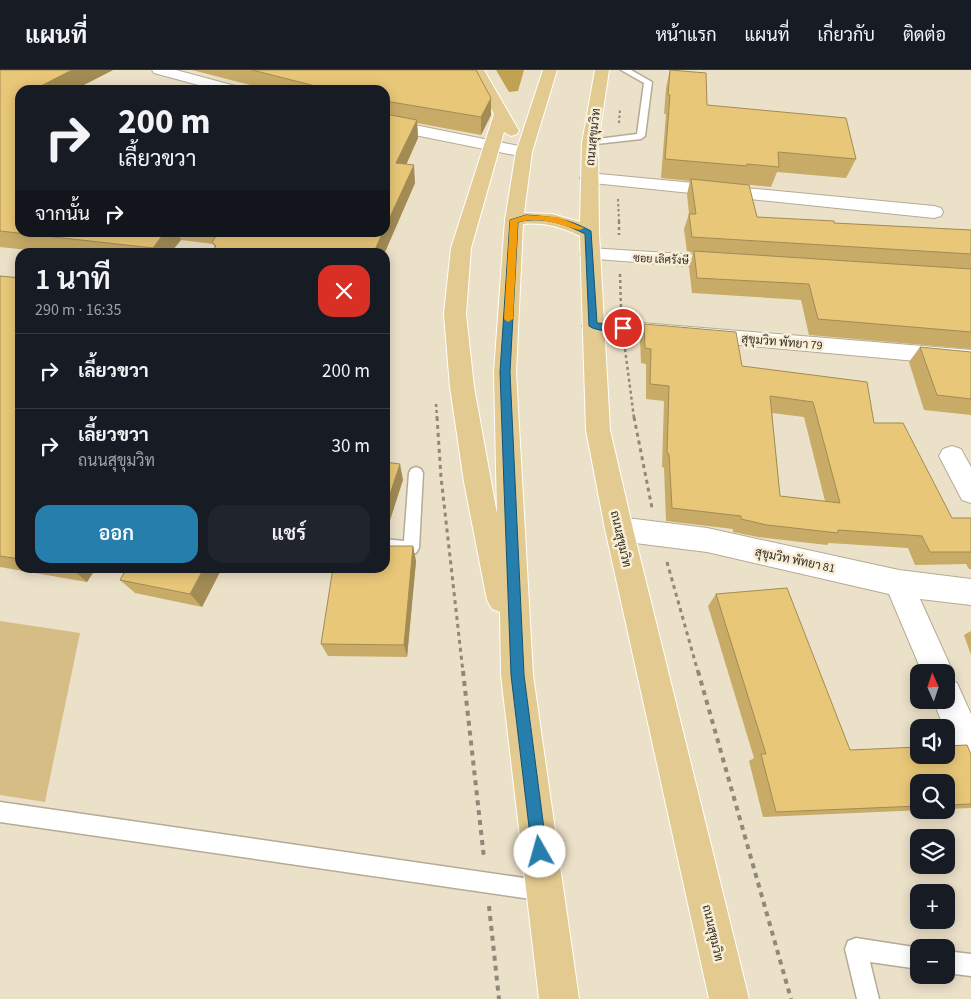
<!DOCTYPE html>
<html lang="th">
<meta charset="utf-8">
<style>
body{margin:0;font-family:"Source Sans 3",Sarabun,sans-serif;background:#20242c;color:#f1f3f6;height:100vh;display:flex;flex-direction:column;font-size:19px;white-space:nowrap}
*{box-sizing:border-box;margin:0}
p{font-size:16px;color:#9ea1a6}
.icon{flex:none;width:28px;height:28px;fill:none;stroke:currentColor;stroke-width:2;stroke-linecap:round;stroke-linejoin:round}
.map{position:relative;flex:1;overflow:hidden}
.details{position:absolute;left:15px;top:178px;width:375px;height:325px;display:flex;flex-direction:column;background:#171b24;border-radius:15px;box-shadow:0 2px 12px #0003}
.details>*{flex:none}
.guide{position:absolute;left:15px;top:15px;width:375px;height:152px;border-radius:15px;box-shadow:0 2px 12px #0003;background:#171b24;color:#f1f3f6;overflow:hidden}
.needle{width:32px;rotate:357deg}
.controls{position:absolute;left:910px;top:594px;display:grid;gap:10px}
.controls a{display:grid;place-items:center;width:45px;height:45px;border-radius:10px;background:#171b24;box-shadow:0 2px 12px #0003;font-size:25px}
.pin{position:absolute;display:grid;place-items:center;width:42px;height:42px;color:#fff;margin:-21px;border:2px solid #fff;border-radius:50%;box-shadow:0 1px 5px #0007}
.me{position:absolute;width:55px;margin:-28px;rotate:353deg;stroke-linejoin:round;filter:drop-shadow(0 0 4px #0008)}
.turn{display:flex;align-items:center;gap:18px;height:105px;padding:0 20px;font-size:22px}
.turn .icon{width:65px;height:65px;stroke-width:2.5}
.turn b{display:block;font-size:35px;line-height:42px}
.then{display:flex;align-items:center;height:48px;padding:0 20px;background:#0003;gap:10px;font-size:19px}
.round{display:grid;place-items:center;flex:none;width:52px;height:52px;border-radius:15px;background:#20242c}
.head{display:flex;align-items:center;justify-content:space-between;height:85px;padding:0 20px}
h1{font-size:30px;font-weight:600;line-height:38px}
.action{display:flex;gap:10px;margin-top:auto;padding:10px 20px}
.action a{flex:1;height:58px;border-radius:15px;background:#267ead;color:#fff;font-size:20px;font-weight:600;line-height:58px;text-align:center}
.action a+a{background:#20242c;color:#f1f3f6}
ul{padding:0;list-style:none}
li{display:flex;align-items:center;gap:15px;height:75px;padding:0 20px;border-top:1px solid #363941}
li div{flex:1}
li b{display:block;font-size:19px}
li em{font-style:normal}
header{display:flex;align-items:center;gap:30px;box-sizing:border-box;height:70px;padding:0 25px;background:#171b24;border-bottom:1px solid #363941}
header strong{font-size:24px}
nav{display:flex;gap:28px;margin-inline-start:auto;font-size:18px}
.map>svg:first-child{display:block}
.green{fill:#d5bd85}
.forest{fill:#c1a152}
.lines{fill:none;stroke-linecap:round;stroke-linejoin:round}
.service-casing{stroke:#b5ab94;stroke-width:3}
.minor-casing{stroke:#b5ab94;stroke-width:2}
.trunk-casing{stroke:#fff;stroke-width:2}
.path-far3{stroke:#908878;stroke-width:2;stroke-dasharray:2.5 2.5;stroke-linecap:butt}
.path-far2{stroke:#908878;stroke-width:2.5;stroke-dasharray:3 3;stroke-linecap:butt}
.path-far1{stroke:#908878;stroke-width:3;stroke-dasharray:4 4;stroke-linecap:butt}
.path{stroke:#908878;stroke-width:4;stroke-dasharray:5 5;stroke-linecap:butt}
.service{fill:#fff;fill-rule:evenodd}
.minor{fill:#fff;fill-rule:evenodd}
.trunk{fill:#e2ca90;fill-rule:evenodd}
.wall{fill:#c8ab67;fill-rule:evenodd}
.shaded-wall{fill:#a28b54}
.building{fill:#e8c778;stroke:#a28b54;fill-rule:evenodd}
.route{fill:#267ead;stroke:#195270}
.slow{fill:#f59e0b}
.labels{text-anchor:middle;stroke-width:5;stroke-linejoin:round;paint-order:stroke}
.far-street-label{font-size:11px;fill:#332e25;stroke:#f8edd5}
.street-label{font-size:12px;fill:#332e25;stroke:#f8edd5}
</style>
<header>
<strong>แผนที่</strong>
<nav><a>หน้าแรก</a><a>แผนที่</a><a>เกี่ยวกับ</a><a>ติดต่อ</a></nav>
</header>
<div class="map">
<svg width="971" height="929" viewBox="0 0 971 929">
<rect width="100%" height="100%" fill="#ebe0c8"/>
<polygon class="green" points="0,551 80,563 45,732 0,725"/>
<polygon class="forest" points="496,0 524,0 518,21 509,22"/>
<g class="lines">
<g class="service-casing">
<g id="service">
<polygon points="621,0 631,0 652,12 645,66 641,69 587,75 585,73 590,70 637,64 644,13"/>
<polygon points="416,397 421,399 423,403 419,478 416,483 411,485 385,481 385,469 404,471 409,403 411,399"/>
<polygon points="0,732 545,811 552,814 555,821 552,828 545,831 0,752"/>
<polygon points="856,868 920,878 919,899 870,892 879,929 857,929 845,879 848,871"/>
<polygon points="946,881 971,884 971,906 946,903"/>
</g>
</g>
<g class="minor-casing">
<g id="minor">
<polygon points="152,0 176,0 239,17 242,20 217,20 154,3"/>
<polygon points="385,49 524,77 530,78 532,82 530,86 524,87 385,59"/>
<polygon points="589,103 934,136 941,138 943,142 941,146 934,148 583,112 580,108 583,104"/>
<polygon points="590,178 728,187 735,189 738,193 735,197 728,199 583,188 580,184 583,180"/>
<polygon points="593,249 971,280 971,296 585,261 582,256 585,251"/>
<polygon points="952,376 961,379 971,397 971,433 962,430 939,386 943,379"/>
<polygon points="619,447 707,458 899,500 971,509 971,535 920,529 953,602 949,610 957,613 971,644 971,699 959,694 946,663 946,658 944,658 933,630 946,630 946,602 922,602 889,524 707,482 619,471 609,467 605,459 609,451"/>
</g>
</g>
<g class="trunk-casing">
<path id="trunk" d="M470 0H484L519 61 517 64 511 66 504 62 471 178 466 244 474 317 497 444 494 302 505 150 516 82 543 0H557L532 82 524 143 552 144 580 152 582 73 595 0H609L598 73 599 163 610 360 633 459 749 929H709L605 459 586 360 580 166C561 157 544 152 523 154L516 302 533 605 579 929H539L501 605 500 542 492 539 487 530 464 412 450 317 444 244 451 178 494 44Z"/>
</g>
<g class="path-far3">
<polyline points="619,53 620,39"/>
<polyline points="618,129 619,152"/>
</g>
<g class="path-far2">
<polyline points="619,151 619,165"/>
<polyline points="620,204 621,238"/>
<polyline points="625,279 634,348"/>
<polyline points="436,334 437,348"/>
</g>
<g class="path-far1">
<polyline points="437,347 441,407 463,602"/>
<polyline points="634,347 652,438"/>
<polyline points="667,492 698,602"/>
</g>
<g class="path">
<polyline points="463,601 484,788"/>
<polyline points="698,601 791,929"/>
<polyline points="489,836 499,929"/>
</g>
<use href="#service" class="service"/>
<use href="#minor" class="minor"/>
<use href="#trunk" class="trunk"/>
</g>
<g class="wall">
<polygon points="0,0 113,0 74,20 20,20 20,162 385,162 385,20 269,20 192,0 476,0 491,45 481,65 417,53 418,68 406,94 415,113 385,182 212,182 215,178 213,174 181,170 171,182 46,182 0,177"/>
<polygon points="670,0 707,35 856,89 846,108 777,102 771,117 741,114 757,147 834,153 971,160 971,279 809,265 801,230 692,223 689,197 693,183 687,182 684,159 689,144 687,124 690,111 661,108 666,44 664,44 666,18"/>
<polygon points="0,206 20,208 20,498 96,498 87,512 0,497"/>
<path d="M644 254 874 353 952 448H971V499H969L966 494 915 495 908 478 829 473 827 475 758 467 733 462V459L666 451 664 398 662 397 664 331 646 329V294L641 293 640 269ZM772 343 804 347 825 431 780 426Z"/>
<polygon points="920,277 971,282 971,345 924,340 909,292"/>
<polygon points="413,476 416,491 407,587 328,586 321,574"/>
<polygon points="127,498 222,498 202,537 135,523 120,510"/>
<polygon points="716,524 850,680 971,684 971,738 946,739 946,712 919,712 919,740 924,740 763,747 749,691 754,688 708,536"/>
<polygon points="971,561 971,585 964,565"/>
</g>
<g class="shaded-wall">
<polygon points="72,0 113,0 74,20 36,20 35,19"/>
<polygon points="491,28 491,45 481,65 481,47"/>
<polygon points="417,50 418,68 399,111 396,93"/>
<polygon points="414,95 415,113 385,182 374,182 383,162 385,162 385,158"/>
<polygon points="165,162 177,162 181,170 171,182 155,182 153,178"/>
<polygon points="400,394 403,410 385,466 385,439"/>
<polygon points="413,476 416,491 407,587 404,575"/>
<polygon points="71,498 96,498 87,512"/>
<polygon points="204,498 222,498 202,537 190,524"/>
</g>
<g class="building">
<polygon points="0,0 72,0 35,19 49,20 20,20 20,162 165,162 153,178 0,161"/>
<polygon points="252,0 476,0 491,28 481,47 385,31 385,20 331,20"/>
<polygon points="670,0 706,3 707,35 846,48 856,89 778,82 779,97 747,94 747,96 665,89 670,25 668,25"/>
<polygon points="385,44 417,50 396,93 414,95 385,158"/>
<polygon points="691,109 749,115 757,147 834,151 834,153 971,160 971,184 692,167 689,144 696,144"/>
<polygon points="219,162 383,162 374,182 212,182 216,176 212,172"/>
<polygon points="694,181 971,199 971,262 818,249 809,214 697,208"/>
<polygon points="0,206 20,208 20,357 18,361 20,361 20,489 0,486"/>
<path d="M644 254 736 262 742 296 867 312 874 353H903L952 448H971V482H930L922 466 838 460V463L767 455 741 449V446L672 438 669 384 667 383 669 316 650 314 651 279 645 278ZM770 326 813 332 840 433 780 426Z"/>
<polygon points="920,277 971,282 971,329 937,325"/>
<polygon points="385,392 400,394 385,439"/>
<polygon points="385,476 413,476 404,575 321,574 333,498 385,498"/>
<polygon points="127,498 204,498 190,524 120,510"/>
<polygon points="787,518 850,680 919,677 919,685 946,685 946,676 967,675 971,684 971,734 946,735 946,712 919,712 919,736 776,742 761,684 766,684 716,524"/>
</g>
<path class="route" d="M526 145C552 147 567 148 591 161L597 253 623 255 627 258C620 264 595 261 589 256L585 164C564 153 541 146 518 152L510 302 524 605 547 782 545 787 540 789 535 787 532 782 511 605 504 416 500 302 510 150Z"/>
<path class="slow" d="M526 145 558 147 584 158 580 160C557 154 543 146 518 152L513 249 508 252 504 249 510 150Z"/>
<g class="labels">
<g class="far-street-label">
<text transform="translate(661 189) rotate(3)" y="4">ซอย เลิศรังษี</text>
</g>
<g class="street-label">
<text transform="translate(593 67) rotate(-84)" y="4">ถนนสุขุมวิท</text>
<text transform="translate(782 272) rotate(5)" y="4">สุขุมวิท พัทยา 79</text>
<text transform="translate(621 469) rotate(77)" y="4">ถนนสุขุมวิท</text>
<text transform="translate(795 490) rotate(12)" y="4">สุขุมวิท พัทยา 81</text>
<text transform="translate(713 863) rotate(77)" y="4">ถนนสุขุมวิท</text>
</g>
</g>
</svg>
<div class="controls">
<a><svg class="needle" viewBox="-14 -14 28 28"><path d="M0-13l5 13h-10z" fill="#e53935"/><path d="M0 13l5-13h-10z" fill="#9ea1a6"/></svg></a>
<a><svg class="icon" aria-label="sound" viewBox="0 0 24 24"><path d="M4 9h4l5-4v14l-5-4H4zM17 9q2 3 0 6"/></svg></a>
<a><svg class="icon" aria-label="search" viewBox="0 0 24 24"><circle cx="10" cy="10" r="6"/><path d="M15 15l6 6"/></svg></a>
<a><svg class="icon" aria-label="layers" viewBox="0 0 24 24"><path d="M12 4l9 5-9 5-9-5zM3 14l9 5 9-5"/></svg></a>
<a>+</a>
<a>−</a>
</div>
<div class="pin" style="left:623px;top:258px;background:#d93025"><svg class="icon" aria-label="arrive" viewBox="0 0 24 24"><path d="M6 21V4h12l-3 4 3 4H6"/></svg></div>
<svg class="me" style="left:540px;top:782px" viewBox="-20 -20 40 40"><circle r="19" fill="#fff"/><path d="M0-13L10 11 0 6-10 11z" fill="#267ead"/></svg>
<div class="guide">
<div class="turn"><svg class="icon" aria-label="right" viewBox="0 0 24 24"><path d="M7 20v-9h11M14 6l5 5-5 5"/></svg><div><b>200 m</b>เลี้ยวขวา</div></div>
<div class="then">จากนั้น<svg class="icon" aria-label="right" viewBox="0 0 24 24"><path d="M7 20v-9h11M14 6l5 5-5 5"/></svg></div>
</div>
<section class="details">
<div class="head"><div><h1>1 นาที</h1><p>290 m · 16:35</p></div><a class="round" style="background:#d93025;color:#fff"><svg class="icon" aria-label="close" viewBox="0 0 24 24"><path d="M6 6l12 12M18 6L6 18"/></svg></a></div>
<ul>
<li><svg class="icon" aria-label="right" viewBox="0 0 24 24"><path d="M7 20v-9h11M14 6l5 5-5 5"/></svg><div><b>เลี้ยวขวา</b></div><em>200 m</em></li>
<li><svg class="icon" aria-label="right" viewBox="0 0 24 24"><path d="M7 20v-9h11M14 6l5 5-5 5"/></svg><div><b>เลี้ยวขวา</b><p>ถนนสุขุมวิท</p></div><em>30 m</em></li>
</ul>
<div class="action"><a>ออก</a><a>แชร์</a></div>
</section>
</div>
